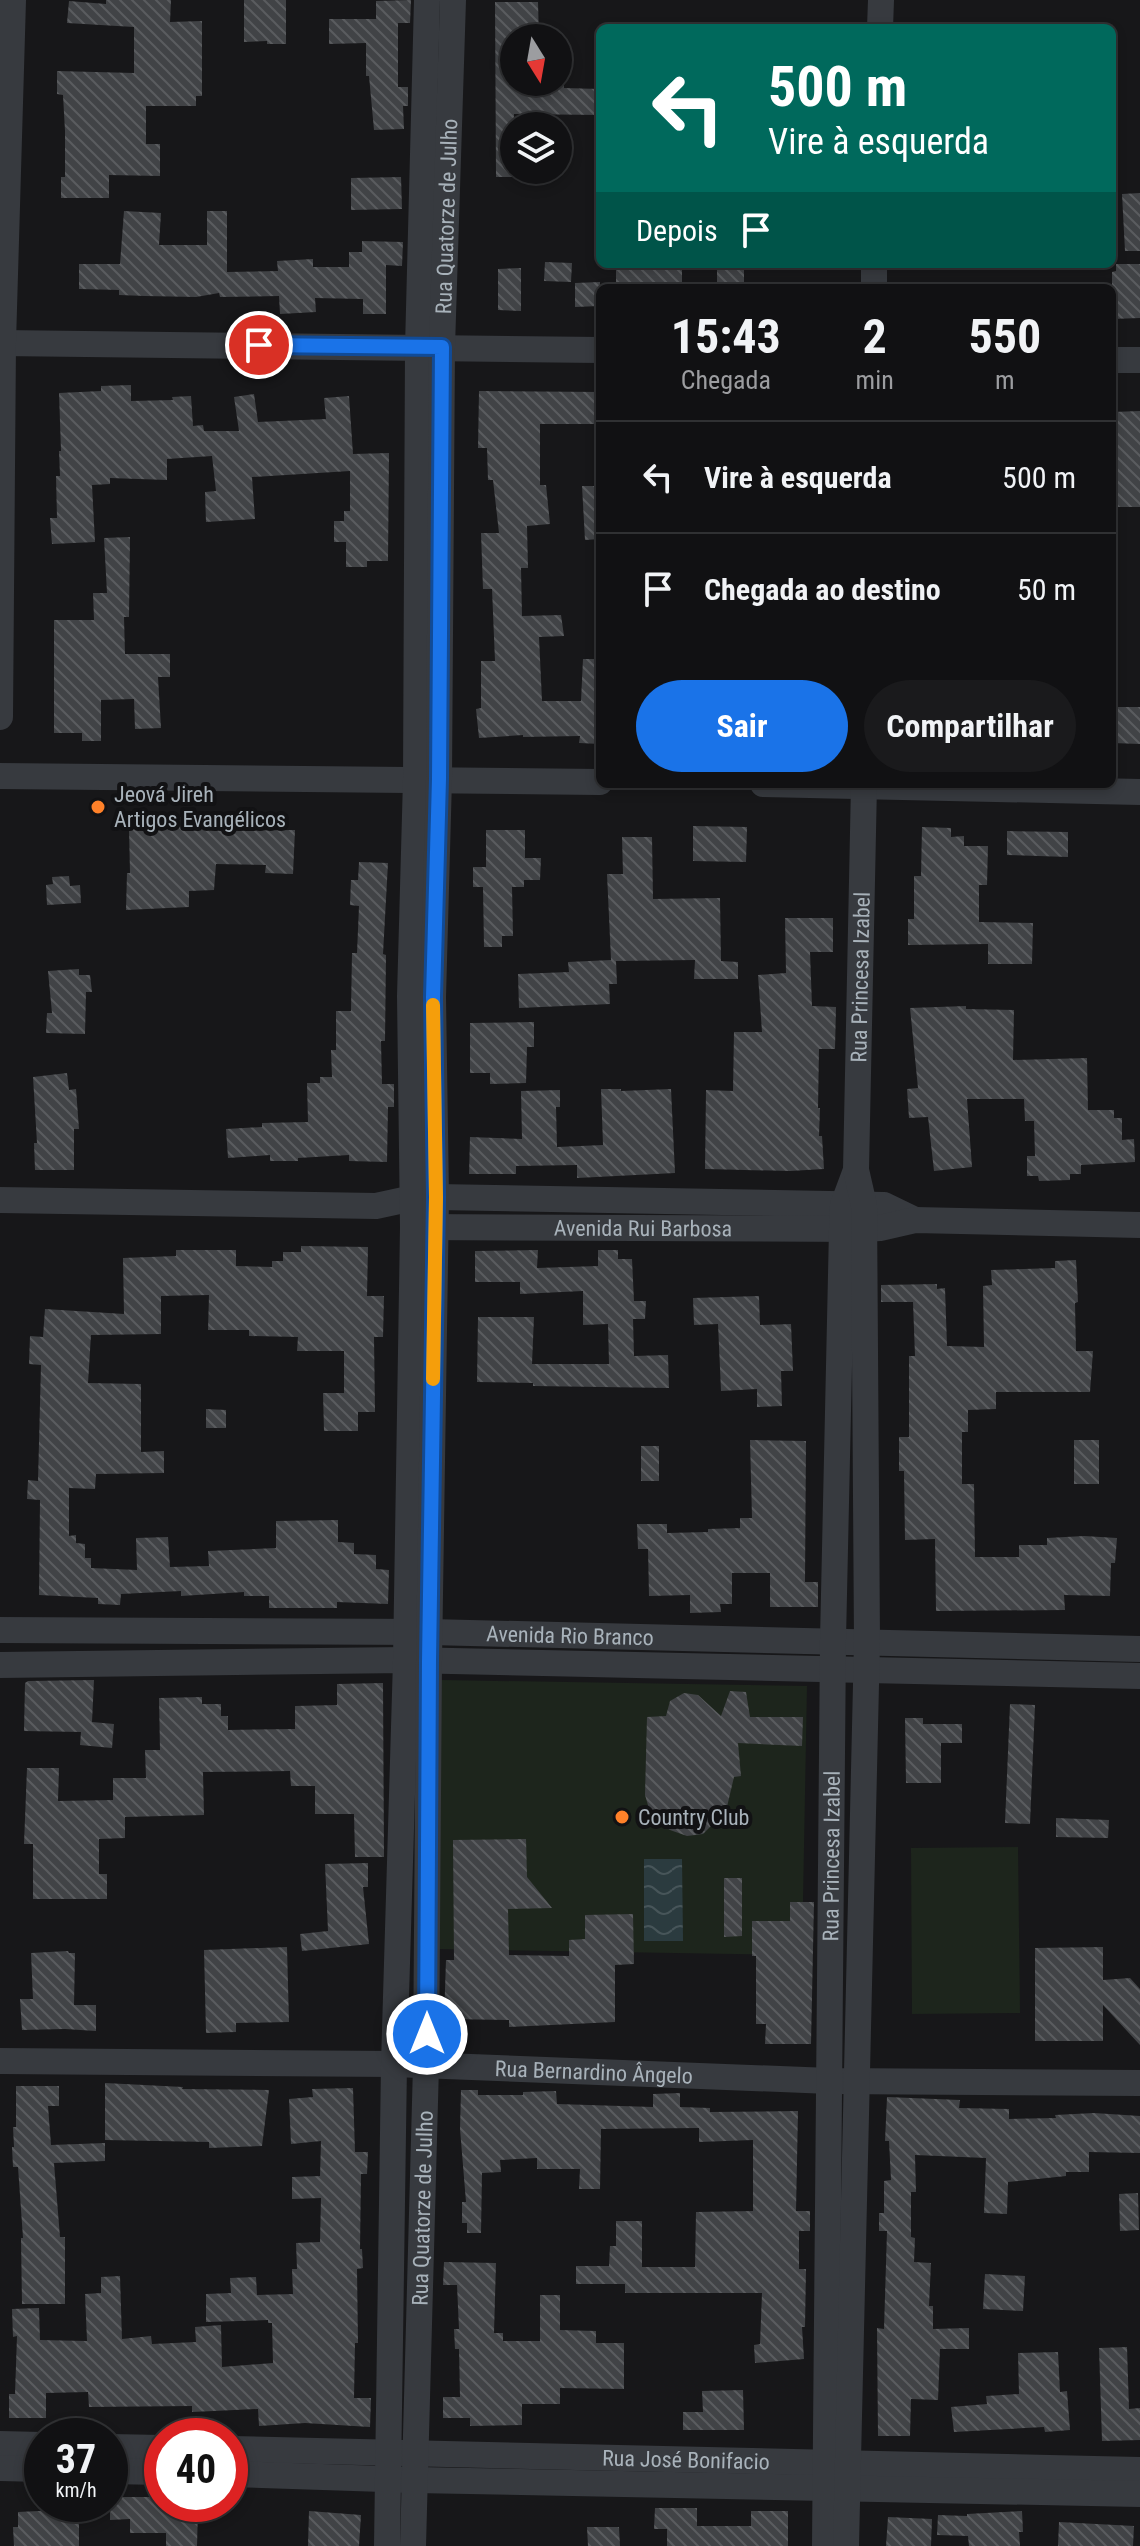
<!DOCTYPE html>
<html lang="pt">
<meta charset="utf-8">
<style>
body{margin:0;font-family:"Roboto Condensed",sans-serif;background:#1a1a1c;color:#f1f3f6;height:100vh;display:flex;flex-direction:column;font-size:30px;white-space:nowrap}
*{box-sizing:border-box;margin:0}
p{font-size:26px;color:#9c9da0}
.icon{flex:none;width:44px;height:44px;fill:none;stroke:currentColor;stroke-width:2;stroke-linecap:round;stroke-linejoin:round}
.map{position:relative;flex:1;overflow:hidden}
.details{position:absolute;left:596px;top:284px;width:520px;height:504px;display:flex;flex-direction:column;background:#111113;border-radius:12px;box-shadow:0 4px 12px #0003,0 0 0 2px #303133}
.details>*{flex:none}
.guide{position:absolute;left:596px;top:24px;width:520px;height:244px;border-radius:12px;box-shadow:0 4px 12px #0003,0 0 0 2px #303133;background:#00695c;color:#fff;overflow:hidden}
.needle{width:52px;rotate:169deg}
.buttons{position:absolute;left:500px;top:24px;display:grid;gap:16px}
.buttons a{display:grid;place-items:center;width:72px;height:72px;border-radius:50%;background:#111113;box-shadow:0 4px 12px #0003,0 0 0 2px #303133;font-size:40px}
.speed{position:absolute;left:24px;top:2418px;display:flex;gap:16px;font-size:40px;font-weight:700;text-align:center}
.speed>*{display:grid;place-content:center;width:104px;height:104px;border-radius:50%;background:#111113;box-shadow:0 4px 12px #0003,0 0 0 2px #303133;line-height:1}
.speed small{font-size:20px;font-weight:400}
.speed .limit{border:12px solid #d22;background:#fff;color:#111}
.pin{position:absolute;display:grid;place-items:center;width:68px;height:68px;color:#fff;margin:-34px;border:4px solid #fff;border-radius:50%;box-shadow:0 2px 8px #0007}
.me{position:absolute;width:88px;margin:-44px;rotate:0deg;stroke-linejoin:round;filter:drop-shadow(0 0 6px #0008)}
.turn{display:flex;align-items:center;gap:28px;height:168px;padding:0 40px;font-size:36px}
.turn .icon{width:104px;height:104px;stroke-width:2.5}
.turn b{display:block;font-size:56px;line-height:68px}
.then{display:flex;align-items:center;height:76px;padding:0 40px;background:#0003;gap:16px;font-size:30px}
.eta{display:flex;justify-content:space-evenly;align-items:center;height:136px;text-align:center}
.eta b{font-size:48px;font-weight:700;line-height:56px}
.action{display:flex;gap:16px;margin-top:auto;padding:16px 40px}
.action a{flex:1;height:92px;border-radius:48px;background:#1a73e8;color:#fff;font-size:32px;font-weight:700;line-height:92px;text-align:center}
.action a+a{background:#1a1a1c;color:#f1f3f6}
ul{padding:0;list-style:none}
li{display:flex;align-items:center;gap:24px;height:112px;padding:0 40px;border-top:2px solid #303133}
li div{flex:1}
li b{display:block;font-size:30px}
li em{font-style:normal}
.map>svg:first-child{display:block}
.grass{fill:#1d251c}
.water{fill:url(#water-waves)}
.building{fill:url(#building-back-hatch)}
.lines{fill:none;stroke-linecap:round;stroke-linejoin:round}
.minor{stroke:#373a3f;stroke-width:26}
.route-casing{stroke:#114b97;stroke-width:20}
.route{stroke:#1a73e8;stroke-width:14}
.slow{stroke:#f59e0b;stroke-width:14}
.poi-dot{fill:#ff8129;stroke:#121214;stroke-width:3}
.labels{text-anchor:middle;stroke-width:8;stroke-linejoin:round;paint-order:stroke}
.street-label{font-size:22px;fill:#a8b2ba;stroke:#121214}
.poi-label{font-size:22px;fill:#a8b2ba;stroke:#121214;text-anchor:start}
</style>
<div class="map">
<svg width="1140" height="2546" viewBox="0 0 1140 2546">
<defs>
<pattern id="water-waves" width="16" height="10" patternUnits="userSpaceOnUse" patternTransform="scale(2)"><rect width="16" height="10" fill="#2b3b3f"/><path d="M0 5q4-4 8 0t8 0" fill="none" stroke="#475559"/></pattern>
<pattern id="building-back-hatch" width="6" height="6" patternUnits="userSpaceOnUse" patternTransform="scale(2)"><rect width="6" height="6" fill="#414346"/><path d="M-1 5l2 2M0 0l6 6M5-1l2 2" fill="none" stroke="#5a5c5f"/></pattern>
</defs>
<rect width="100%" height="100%" fill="#171719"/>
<g class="grass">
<polygon points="441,1680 807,1686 802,1955 437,1949"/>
<polygon points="1018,1847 1020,2013 912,2014 911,1848"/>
</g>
<polygon class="water" points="644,1859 682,1859 683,1941 644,1941"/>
<g class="building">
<polygon points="106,0 171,0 170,22 202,21 202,96 196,96 196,106 146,106 146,144 160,144 160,176 109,175 109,198 61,198 61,177 65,177 65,131 63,95 57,94 57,71 134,73 134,27 67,23 69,1 106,4"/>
<polygon points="244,0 286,0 286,44 267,44 267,41 244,42"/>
<polygon points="411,0 410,23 398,23 398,87 408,87 408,106 403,106 404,129 374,130 369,76 366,76 366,43 329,44 329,19 376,19 376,1"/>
<polygon points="495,2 538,2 539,38 514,38 514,82 564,82 564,88 600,89 600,115 514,114 514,177 496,177"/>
<polygon points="401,177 402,209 351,210 351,178"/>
<polygon points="1140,193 1140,251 1125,251 1122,194"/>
<polygon points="124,211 161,213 159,245 207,245 207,211 227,211 227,272 278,271 277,261 313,259 313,267 349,267 349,252 362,252 362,241 403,242 402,266 386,265 386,314 363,314 363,299 315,298 316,312 280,314 279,296 220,297 219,293 196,297 145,296 119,295 119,290 79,289 79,264 120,264"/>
<polygon points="545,262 572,263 571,282 544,281"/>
<polygon points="1116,264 1140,264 1140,318 1112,319 1112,272 1116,271"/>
<polygon points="521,268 521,311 498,310 498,269"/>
<rect x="616" y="269" width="66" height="19"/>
<rect x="717" y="270" width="27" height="18"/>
<polygon points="600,282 600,306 575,307 575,283"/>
<polygon points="131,385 131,401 173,400 172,397 191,396 193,426 203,425 204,431 239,431 234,397 254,394 258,422 326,419 324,398 349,396 353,454 389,453 388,561 367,561 367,567 346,567 346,542 334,542 334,521 344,521 344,511 350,511 350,471 252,477 255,519 206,522 205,492 216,491 212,456 167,459 167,480 110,478 110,484 92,485 95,542 52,544 50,518 57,518 56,476 60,476 59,451 61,451 59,393 101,391 101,386"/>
<polygon points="479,391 600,392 600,424 540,424 540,485 546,485 550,524 527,526 528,568 521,568 522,616 561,615 564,636 539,637 542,701 581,701 583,659 600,659 600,744 579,743 580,736 523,737 523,735 479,738 476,709 481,708 481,661 495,661 492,589 483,589 481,533 499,533 493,480 488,480 487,448 478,448"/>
<polygon points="1140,411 1140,507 1112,507 1112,412"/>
<polygon points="582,486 600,486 600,539 585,540"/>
<polygon points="130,537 129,617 124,617 125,654 170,654 170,677 158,677 161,728 135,729 134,699 101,700 101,741 82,741 82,733 54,733 54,620 94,620 93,593 107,593 104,538"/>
<polygon points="1112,707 1140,707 1140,744 1112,743"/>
<polygon points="220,816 220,831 295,830 293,874 265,873 266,865 216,864 214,890 189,891 189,907 126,910 127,873 130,873 129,829 157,828 157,818"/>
<polygon points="693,826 747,827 746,862 693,861"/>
<polygon points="922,827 951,828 951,837 964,836 964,846 988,846 987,885 979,885 979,922 1033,923 1032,964 988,964 988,944 908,945 908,919 914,919 914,876 921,876"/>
<polygon points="486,830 525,830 525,858 541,858 540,880 524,880 524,887 512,887 513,936 502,936 502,947 484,947 483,887 473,887 473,867 486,867"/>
<polygon points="1007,831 1068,832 1068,857 1007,855"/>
<polygon points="622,837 652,837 653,899 720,898 721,961 738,962 738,979 694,979 695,960 616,961 617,984 609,984 610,1004 519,1008 518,974 569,972 568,962 611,960 607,874 623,874"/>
<polygon points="359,862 388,863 383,954 386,955 385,1041 381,1041 382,1084 394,1084 394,1107 388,1107 387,1162 349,1161 349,1155 298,1158 298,1161 270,1161 270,1155 228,1158 226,1129 262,1127 262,1123 308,1122 307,1083 320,1083 320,1077 332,1077 331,1050 336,1050 336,1011 351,1011 352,953 357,953 359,906 350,905 351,880 358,880"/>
<polygon points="69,876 70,886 80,885 81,903 47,905 46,885 53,884 52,877"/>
<polygon points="785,918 833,918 833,952 810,952 812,1006 836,1007 835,1049 819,1049 818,1108 820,1108 819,1136 822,1136 824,1169 790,1171 705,1169 706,1090 733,1091 734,1032 762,1032 758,975 786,973"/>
<polygon points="79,969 79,975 90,975 92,992 86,992 85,1034 46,1033 47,1013 52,1013 48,971"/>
<polygon points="966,1006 966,1009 1014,1010 1013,1060 1087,1058 1088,1110 1114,1110 1114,1118 1122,1118 1122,1140 1134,1139 1135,1162 1081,1165 1081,1174 1070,1174 1070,1180 1039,1181 1038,1176 1027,1176 1027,1156 1035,1156 1034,1121 1025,1121 1024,1099 967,1099 972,1167 934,1171 928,1117 909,1118 907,1089 918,1088 910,1008"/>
<polygon points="534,1022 534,1047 527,1047 526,1083 490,1084 490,1073 470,1073 470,1023"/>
<polygon points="67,1073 69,1090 76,1089 79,1129 74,1129 74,1170 35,1170 34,1143 37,1143 33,1077"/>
<polygon points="601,1089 621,1089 621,1091 671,1089 675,1173 577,1178 577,1165 516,1166 516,1174 469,1174 470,1137 522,1139 521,1091 560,1090 560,1107 556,1107 557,1147 603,1145"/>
<polygon points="301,1246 368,1247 367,1296 384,1296 383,1337 374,1337 375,1412 358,1412 358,1431 324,1431 323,1393 344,1393 344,1351 297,1351 298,1337 249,1336 249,1330 208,1330 209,1295 161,1296 161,1334 91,1335 88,1383 141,1384 141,1452 164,1451 164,1473 96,1474 95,1489 69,1488 69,1536 76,1535 76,1543 85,1544 85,1558 91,1558 91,1568 137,1570 136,1538 168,1537 170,1567 209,1566 208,1551 276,1548 276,1521 338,1520 338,1542 354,1543 354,1554 376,1555 376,1569 389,1570 388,1604 337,1602 337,1608 269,1608 269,1596 244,1596 244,1592 181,1596 181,1591 121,1594 120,1605 98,1604 98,1598 39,1595 40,1500 27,1499 28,1480 38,1481 41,1365 29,1364 30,1336 43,1337 45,1309 124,1314 123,1258 176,1256 176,1250 236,1250 236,1266 272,1267 272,1261 283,1261 283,1252 301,1252"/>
<polygon points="538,1250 537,1268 598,1266 598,1250 618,1250 618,1259 632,1259 634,1301 646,1301 645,1319 633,1319 634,1356 668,1355 669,1388 533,1386 533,1383 477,1382 478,1317 534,1317 532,1364 609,1364 608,1324 583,1325 583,1291 520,1294 520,1282 475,1282 475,1251"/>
<polygon points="1076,1260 1078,1302 1075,1303 1076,1351 1093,1351 1090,1392 996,1392 996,1409 968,1410 968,1432 962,1432 962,1484 974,1484 975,1557 1019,1557 1019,1545 1047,1545 1047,1538 1084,1536 1117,1538 1115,1563 1111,1563 1110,1596 1064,1595 1065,1610 936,1611 935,1539 905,1540 904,1471 899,1471 899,1437 909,1437 909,1356 915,1356 913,1302 881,1302 881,1285 937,1284 937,1289 945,1288 947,1346 984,1347 983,1286 992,1285 991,1270 1055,1268 1055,1261"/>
<polygon points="759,1296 760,1325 791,1324 793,1371 781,1371 782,1406 757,1407 757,1389 721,1391 718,1324 694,1325 693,1298"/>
<polygon points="206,1409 226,1410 226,1428 206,1428"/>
<polygon points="750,1440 806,1441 805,1582 818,1582 818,1607 770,1607 770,1573 732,1573 732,1604 720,1604 721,1612 690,1613 690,1595 649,1596 648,1549 638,1549 637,1524 667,1524 667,1533 708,1532 708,1529 740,1528 740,1518 752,1518"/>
<rect x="1074" y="1440" width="25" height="44"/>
<rect x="641" y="1446" width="18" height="35"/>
<polygon points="94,1680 92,1722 114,1724 112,1748 80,1745 81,1732 24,1731 25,1683 28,1681"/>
<polygon points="383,1683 384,1857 355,1857 354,1814 315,1814 315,1786 291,1786 290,1771 203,1772 204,1815 125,1817 125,1838 99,1839 99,1874 107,1874 107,1899 33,1899 33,1844 24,1844 27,1768 59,1768 58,1801 113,1800 113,1778 146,1778 145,1750 160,1750 159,1698 202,1697 202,1704 221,1704 221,1716 228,1716 228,1730 295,1729 295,1706 337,1705 337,1684"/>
<polygon points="730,1691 746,1692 750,1717 803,1717 802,1746 738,1743 741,1776 734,1777 726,1811 703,1834 687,1836 670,1830 652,1819 645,1795 647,1717 666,1716 670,1701 684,1693 698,1695 721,1716"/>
<polygon points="1010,1704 1035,1705 1030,1824 1005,1823"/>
<polygon points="905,1718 923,1718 923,1724 962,1724 962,1743 941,1743 941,1783 906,1783"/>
<polygon points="1056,1818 1109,1820 1108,1838 1056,1837"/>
<polygon points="526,1839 527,1877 552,1908 508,1909 509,1955 569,1956 569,1940 585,1939 585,1915 633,1914 634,1964 615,1965 615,2022 509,2027 509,2020 444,2019 446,1960 454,1960 453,1840"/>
<polygon points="368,1863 368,1887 363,1887 369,1944 302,1951 300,1934 328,1931 325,1864"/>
<polygon points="724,1878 742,1878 742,1936 724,1937"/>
<polygon points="790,1902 814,1902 811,2044 765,2044 766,2024 756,2024 756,1956 752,1956 752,1921 790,1921"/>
<polygon points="287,1947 289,2022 236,2023 236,2032 206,2033 204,1950"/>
<polygon points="1103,1947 1103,1980 1130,1978 1140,1989 1140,2045 1103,2005 1103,2041 1035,2041 1035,1948"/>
<polygon points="68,1951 69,1953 75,1953 74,2005 96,2005 96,2031 65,2029 22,2030 20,1999 33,1999 31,1953"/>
<polygon points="105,2083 183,2087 182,2089 269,2090 262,2146 209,2148 209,2142 105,2140"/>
<polygon points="16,2086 59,2086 59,2106 48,2106 51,2145 105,2143 105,2161 54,2163 60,2237 65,2237 65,2304 22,2304 21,2238 23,2238 18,2167 13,2167 12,2147 14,2147 13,2127 16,2127"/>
<polygon points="353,2088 355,2152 368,2152 367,2174 361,2174 360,2249 362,2249 363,2268 357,2269 358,2343 355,2343 354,2398 371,2398 370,2427 305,2423 259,2426 258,2409 192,2412 192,2406 89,2407 88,2392 46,2393 46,2418 9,2418 9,2394 15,2394 17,2336 13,2337 12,2309 39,2308 40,2340 87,2341 85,2294 101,2293 101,2277 120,2276 122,2339 151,2336 152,2344 196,2342 195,2327 221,2325 222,2367 273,2363 272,2323 268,2323 268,2320 206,2322 206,2294 231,2293 230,2278 256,2277 257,2295 293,2294 292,2269 297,2269 296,2243 320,2242 321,2198 292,2199 292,2177 320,2176 321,2141 291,2144 289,2099 313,2097 312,2089"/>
<polygon points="461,2090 478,2090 478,2095 523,2095 523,2092 556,2091 557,2104 653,2107 653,2094 680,2093 680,2107 710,2108 710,2112 798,2111 796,2211 810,2211 810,2231 799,2231 799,2269 806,2269 805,2327 802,2327 804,2359 755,2363 754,2345 760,2344 762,2293 625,2293 625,2284 576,2284 576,2266 609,2266 610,2246 616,2246 616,2221 642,2221 642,2267 695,2267 696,2212 753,2211 753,2140 699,2142 699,2128 601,2129 600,2189 579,2189 580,2169 537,2169 537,2158 500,2160 501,2172 482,2173 481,2233 467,2233 467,2223 462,2223 462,2202 466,2202 460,2129"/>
<polygon points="887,2097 960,2100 959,2108 1009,2109 1009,2119 1056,2118 1055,2115 1094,2113 1140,2116 1140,2153 1089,2152 1089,2172 1066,2172 1066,2176 1008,2182 1007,2214 984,2213 986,2158 915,2155 916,2192 911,2192 911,2237 915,2238 914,2262 931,2263 929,2306 933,2306 933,2329 969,2328 969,2349 940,2349 938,2400 911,2399 910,2436 878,2436 877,2328 884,2329 887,2231 879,2231 879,2213 884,2213 884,2181 891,2180 889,2141 885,2141"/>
<polygon points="1138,2193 1139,2230 1120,2231 1119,2194"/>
<polygon points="444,2262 496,2263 494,2333 503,2333 503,2341 540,2341 540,2295 560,2295 560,2330 596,2331 596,2343 624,2343 624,2389 560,2388 560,2404 522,2404 522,2425 470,2426 470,2418 443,2418 443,2397 460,2397 459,2349 455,2349 454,2329 459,2329 457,2285 443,2285"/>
<polygon points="985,2274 1025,2276 1023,2311 983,2309"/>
<polygon points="1127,2347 1129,2409 1140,2408 1140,2440 1102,2441 1099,2348"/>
<polygon points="1058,2352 1060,2392 1067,2391 1070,2430 1045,2432 1044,2427 954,2432 951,2407 987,2404 986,2396 1019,2394 1018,2353"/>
<polygon points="743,2390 744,2430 683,2430 683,2412 703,2412 702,2391"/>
<polygon points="110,2497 159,2497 159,2504 177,2504 177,2509 198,2510 197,2546 166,2546 166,2533 130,2533 130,2519 110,2520"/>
<polygon points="59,2508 79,2508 79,2546 14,2546 13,2527 18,2527 18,2512 59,2510"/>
<polygon points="655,2508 697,2508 697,2526 751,2526 751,2511 788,2511 788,2546 667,2546 667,2529 654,2529"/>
<polygon points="309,2511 361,2515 359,2546 308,2546"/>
<polygon points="1022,2511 1023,2532 1019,2532 1020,2546 969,2546 968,2536 937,2535 938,2515 967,2516 967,2514"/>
<polygon points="888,2517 932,2519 931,2546 886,2546"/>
<polygon points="1059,2522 1134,2526 1133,2546 1058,2546"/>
<polygon points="587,2527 619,2527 620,2546 588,2546"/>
</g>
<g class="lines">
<g class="minor">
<polyline points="880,28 881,0"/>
<polyline points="874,288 874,264"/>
<polyline points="0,343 600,350"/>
<polyline points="1112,360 1140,360"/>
<polyline points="0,717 3,343 13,0"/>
<polyline points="0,776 600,782"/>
<polyline points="763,784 1140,792"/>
<polyline points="0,1200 376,1206 413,1198 436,1197 884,1205 915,1220"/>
<path id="s1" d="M417 1227 864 1229 880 1228 915 1220 1140 1225"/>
<path id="s2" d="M0 1630 430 1632 1140 1649"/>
<polyline points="0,1665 406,1660 1140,1676"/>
<path id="s3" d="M0 2061 394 2064 830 2081 1140 2083"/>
<polyline points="0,2444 42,2445"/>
<polyline points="110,2447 162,2448"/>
<path id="s4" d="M230 2449 1140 2470"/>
<polyline points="0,2468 42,2469"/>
<polyline points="110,2471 162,2472"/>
<polyline points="230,2474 414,2480 1140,2494"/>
<polyline points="387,2546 394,2064 406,1660 413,1227 410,996 416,779 418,347 427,0"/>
<path id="s5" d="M413 2546 426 2065 429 1661 436 1197 433 997 439 779 442 347 453 0"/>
<path id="s6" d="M825 2546 833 1640 842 1229 843 1205 856 1170"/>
<path id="s7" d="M846 2546 867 1641 864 1205 856 1170 864 784"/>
</g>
</g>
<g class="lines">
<g class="route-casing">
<polyline id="route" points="259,345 442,347 439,779 433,997 436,1197 429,1661 427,2034"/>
</g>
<use href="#route" class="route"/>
<polyline class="slow" points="433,1379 436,1197 433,1005"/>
</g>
<g class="poi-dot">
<circle cx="98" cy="807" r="8"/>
<circle cx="622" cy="1817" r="8"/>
</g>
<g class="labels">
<g class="street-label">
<text dy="8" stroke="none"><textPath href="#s5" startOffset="2330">Rua Quatorze de Julho</textPath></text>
<text dy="8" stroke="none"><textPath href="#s7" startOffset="1570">Rua Princesa Izabel</textPath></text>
<text dy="8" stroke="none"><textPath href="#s1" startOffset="226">Avenida Rui Barbosa</textPath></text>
<text dy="8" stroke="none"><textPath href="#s2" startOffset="570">Avenida Rio Branco</textPath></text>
<text dy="8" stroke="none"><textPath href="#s6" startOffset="690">Rua Princesa Izabel</textPath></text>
<text dy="8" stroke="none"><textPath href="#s3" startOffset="594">Rua Bernardino Ângelo</textPath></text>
<text dy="8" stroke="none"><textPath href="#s5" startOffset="338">Rua Quatorze de Julho</textPath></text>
<text dy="8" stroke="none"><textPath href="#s4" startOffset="456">Rua José Bonifacio</textPath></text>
</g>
<g class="poi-label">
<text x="114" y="802">Jeová Jireh<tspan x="114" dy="25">Artigos Evangélicos</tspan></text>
<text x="638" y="1825">Country Club</text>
</g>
</g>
</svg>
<div class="buttons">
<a><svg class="needle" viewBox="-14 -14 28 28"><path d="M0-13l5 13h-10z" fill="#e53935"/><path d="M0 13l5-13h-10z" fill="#9c9da0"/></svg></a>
<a><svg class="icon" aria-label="layers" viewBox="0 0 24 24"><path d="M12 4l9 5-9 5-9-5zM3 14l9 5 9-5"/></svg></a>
</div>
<div class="speed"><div>37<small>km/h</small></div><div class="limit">40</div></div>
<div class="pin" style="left:259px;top:345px;background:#d93025"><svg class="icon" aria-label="arrive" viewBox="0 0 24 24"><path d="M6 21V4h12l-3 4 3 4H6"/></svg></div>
<svg class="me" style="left:427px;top:2034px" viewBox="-20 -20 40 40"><circle r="17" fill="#1a73e8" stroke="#fff" stroke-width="3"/><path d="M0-11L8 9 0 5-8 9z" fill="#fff"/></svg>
<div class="guide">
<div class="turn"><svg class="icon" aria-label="left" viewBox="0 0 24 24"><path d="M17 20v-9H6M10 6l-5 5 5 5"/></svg><div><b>500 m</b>Vire à esquerda</div></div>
<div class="then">Depois<svg class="icon" aria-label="arrive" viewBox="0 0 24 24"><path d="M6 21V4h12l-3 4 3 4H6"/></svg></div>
</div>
<section class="details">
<div class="eta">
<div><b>15:43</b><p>Chegada</p></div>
<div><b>2</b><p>min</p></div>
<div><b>550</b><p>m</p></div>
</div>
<ul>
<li><svg class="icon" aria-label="left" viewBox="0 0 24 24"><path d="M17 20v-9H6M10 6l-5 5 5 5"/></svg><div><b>Vire à esquerda</b></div><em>500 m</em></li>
<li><svg class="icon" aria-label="arrive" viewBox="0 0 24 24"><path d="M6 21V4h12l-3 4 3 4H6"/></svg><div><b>Chegada ao destino</b></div><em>50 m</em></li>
</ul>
<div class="action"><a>Sair</a><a>Compartilhar</a></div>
</section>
</div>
